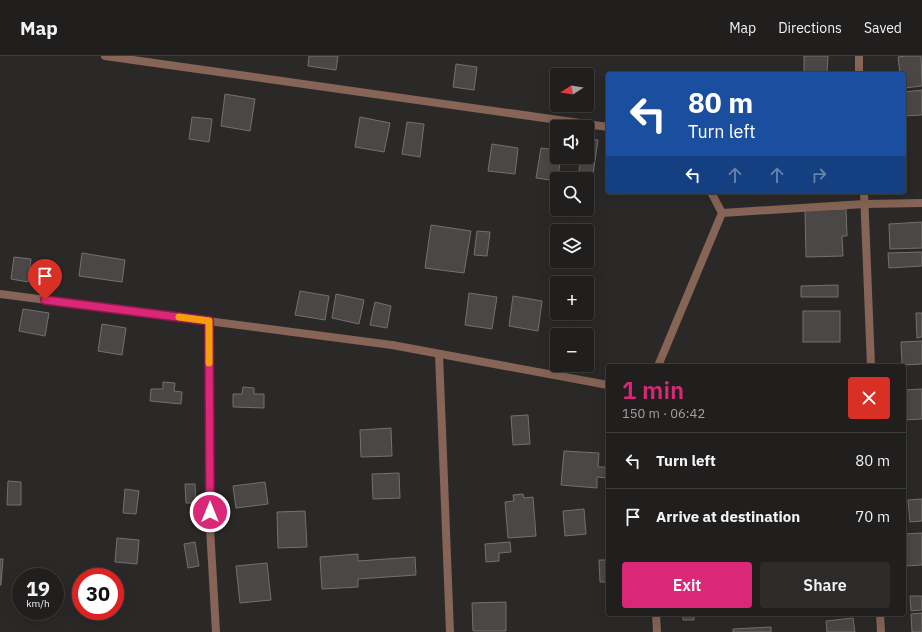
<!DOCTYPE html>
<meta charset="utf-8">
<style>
body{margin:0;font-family:"IBM Plex Sans",sans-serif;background:#2d2c2b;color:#f1f3f6;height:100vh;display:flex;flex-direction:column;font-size:15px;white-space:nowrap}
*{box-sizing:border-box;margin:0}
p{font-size:13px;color:#a2a2a4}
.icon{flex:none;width:22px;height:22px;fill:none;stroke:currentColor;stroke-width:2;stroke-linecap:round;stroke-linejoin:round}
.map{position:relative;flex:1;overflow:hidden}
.sheet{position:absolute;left:606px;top:308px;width:300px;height:252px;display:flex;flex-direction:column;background:#201f1e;border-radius:4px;box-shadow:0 4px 16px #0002,0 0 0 1px #3d3d3c}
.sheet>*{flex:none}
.top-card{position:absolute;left:606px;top:16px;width:300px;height:122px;border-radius:4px;box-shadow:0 4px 16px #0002,0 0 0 1px #3d3d3c;background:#1a4fa0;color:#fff;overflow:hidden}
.needle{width:26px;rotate:258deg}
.tools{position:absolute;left:550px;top:12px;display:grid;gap:8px}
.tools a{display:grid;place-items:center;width:44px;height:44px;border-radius:4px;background:#201f1e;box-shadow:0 4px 16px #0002,0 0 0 1px #3d3d3c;font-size:20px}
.speed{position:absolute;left:12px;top:512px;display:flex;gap:8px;font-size:20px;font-weight:700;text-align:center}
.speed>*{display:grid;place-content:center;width:52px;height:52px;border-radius:50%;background:#201f1e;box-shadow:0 4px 16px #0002,0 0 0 1px #3d3d3c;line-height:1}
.speed small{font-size:10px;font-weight:400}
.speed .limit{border:6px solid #d22;background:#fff;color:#111}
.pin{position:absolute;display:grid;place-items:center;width:34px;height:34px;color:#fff;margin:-41px -17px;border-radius:50% 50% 50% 0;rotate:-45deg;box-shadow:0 0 4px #0007}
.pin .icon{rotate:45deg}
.me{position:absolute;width:44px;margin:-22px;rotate:0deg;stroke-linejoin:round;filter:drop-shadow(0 0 3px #0008)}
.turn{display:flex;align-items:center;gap:14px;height:84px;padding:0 16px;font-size:18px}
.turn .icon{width:52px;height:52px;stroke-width:2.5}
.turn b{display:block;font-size:28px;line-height:34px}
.lanes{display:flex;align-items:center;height:38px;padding:0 16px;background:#0003;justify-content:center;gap:20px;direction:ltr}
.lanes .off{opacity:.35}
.round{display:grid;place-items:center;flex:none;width:42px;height:42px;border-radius:4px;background:#2d2c2b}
.head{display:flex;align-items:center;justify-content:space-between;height:68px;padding:0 16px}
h1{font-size:24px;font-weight:600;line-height:30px;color:#db2777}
.button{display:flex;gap:8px;margin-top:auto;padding:8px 16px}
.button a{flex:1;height:46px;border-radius:4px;background:#db2777;color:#fff;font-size:16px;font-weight:600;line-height:46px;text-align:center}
.button a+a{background:#2d2c2b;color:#f1f3f6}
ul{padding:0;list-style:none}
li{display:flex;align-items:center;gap:12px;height:56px;padding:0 16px;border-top:1px solid #3d3d3c}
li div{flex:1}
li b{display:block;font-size:15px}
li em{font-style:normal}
header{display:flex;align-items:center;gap:24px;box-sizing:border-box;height:56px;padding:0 20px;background:#201f1e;border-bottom:1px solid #3d3d3c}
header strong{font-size:19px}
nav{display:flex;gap:22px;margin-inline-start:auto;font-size:14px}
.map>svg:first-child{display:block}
.building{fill:#4a4746;stroke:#73706f}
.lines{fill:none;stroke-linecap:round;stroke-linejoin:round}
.minor{stroke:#866456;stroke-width:8}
.route-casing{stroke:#8e194d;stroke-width:10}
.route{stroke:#db2777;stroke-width:7}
.slow{stroke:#f59e0b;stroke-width:7}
</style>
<header>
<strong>Map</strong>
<nav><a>Map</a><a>Directions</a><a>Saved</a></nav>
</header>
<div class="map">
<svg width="922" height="576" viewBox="0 0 922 576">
<rect width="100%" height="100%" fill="#2b2928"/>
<g class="building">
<polygon points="309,0 338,0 336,14 308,10"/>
<polygon points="804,0 828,0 827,18 804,18"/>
<polygon points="906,0 921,0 922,30 904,32 904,18 900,18 898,1"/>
<polygon points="456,8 477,11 474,34 453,31"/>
<polygon points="922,34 922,59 904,60 904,36"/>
<polygon points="225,38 255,43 250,75 221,70"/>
<polygon points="192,61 212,63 209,86 189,83"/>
<polygon points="360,61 390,67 384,96 355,91"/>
<polygon points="407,66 424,68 420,101 402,98"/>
<polygon points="587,83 598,84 592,125 578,123 581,101 587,101"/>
<polygon points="492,88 518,92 515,118 488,115"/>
<polygon points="541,92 557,94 557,101 561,101 557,125 536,122"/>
<polygon points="846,153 847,180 842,180 843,200 806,201 805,154"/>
<polygon points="922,166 922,192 890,193 889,168"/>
<polygon points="431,169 471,175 464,217 425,212"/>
<polygon points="477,175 490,176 487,200 474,199"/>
<polygon points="922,196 922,210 889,212 888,197"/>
<polygon points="82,197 125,204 122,226 79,220"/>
<polygon points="14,201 31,203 28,226 11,223"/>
<polygon points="838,229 838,241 801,241 801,230"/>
<polygon points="300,235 329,240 325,264 295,259"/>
<polygon points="469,237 497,241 492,273 465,269"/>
<polygon points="336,238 364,244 359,268 332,262"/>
<polygon points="513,240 542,245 538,275 509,270"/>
<polygon points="375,246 391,250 387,272 370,269"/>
<polygon points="23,253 49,257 45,280 19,275"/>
<rect x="803" y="255" width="37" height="31"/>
<polygon points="916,257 922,257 922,281 917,282"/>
<polygon points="102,268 126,272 122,299 98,295"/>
<polygon points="922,285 922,308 902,309 901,286"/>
<polygon points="163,326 175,327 174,335 182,336 181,348 150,345 151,333 163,333"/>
<polygon points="243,331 254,332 254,338 264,338 264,352 233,351 233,338 242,338"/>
<polygon points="922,333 922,363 904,364 904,334"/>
<polygon points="528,359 530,388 513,389 511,360"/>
<polygon points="391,372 392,400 361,401 360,374"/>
<polygon points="564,395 599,397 598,411 606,411 606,422 597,421 597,432 561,429"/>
<polygon points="399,417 400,442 373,443 372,418"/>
<polygon points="8,425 21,426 21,449 7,449"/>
<polygon points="265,426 268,448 236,452 233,430"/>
<polygon points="185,428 195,428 196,447 186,447"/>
<polygon points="125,433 139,435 136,458 123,457"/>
<polygon points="523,438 524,442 533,441 536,480 508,482 505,446 514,445 513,439"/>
<polygon points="922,443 922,465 910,466 908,444"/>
<polygon points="584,453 586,478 565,480 563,455"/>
<polygon points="305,455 307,491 278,492 277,456"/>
<polygon points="922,477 922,509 905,510 904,478"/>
<polygon points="117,482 139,484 137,508 115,506"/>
<polygon points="195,486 199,510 188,512 184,488"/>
<polygon points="510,486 511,496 499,497 499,505 486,506 485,488"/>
<polygon points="358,498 358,505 415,501 416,519 358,523 358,531 322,533 320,501"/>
<polygon points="0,503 3,503 1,529 0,529"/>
<polygon points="599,504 608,504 608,526 600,526"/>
<polygon points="267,507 271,544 240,547 236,510"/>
<polygon points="910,540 922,540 922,554 911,555"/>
<polygon points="506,546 506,575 473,575 472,547"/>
<polygon points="922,557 922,576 912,576 911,558"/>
<rect x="683" y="558" width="11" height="6"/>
<polygon points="853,562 855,576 827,576 826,565"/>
<polygon points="771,571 771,576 733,576 733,573"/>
</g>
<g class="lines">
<g class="minor">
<polyline points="105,0 608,71"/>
<polyline points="859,0 859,18"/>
<polyline points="711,136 722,157"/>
<polyline points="864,136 871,310"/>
<polyline points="0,238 392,289 608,329"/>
<polyline points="209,265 210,472 216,576"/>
<polyline points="439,298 450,576"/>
<polyline points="658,310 722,157 864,148 922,147"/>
<polyline points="656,558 657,576"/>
<polyline points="880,558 881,576"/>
</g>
</g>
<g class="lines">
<g class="route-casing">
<polyline id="route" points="45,244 209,265 210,456"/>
</g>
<use href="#route" class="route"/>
<polyline class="slow" points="179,261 209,265 209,307"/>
</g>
</svg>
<div class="tools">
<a><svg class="needle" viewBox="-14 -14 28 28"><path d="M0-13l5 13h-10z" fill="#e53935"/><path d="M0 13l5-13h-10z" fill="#a2a2a4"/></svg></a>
<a><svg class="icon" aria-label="sound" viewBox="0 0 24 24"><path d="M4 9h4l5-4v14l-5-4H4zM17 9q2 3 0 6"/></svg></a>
<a><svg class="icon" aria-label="search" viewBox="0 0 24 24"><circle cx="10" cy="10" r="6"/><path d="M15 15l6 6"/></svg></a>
<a><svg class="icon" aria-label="layers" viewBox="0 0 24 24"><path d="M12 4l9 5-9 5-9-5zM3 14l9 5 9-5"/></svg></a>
<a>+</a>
<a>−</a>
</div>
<div class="speed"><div>19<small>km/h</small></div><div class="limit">30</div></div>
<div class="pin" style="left:45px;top:244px;background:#d93025"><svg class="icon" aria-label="arrive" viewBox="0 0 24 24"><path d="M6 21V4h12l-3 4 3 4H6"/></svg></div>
<svg class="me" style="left:210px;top:456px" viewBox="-20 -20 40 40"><circle r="17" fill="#db2777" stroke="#fff" stroke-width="3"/><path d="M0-11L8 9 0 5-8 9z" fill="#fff"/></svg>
<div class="top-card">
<div class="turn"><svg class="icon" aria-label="left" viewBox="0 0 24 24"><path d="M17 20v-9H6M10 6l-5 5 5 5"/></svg><div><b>80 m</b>Turn left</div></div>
<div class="lanes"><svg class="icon" aria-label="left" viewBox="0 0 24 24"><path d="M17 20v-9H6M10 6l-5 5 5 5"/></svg><svg class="icon off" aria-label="ahead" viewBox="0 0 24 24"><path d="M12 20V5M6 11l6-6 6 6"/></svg><svg class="icon off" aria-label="ahead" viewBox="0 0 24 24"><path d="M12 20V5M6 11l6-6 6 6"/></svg><svg class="icon off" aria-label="right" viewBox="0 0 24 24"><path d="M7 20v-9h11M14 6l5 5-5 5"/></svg></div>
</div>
<section class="sheet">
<div class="head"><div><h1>1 min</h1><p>150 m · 06:42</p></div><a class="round" style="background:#d93025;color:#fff"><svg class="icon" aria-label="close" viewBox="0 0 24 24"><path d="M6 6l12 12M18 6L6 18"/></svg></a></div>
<ul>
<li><svg class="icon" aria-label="left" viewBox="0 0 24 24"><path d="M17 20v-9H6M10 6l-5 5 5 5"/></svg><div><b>Turn left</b></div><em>80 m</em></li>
<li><svg class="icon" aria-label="arrive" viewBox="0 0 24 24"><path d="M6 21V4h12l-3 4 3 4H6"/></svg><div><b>Arrive at destination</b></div><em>70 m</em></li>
</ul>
<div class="button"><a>Exit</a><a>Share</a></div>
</section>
</div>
